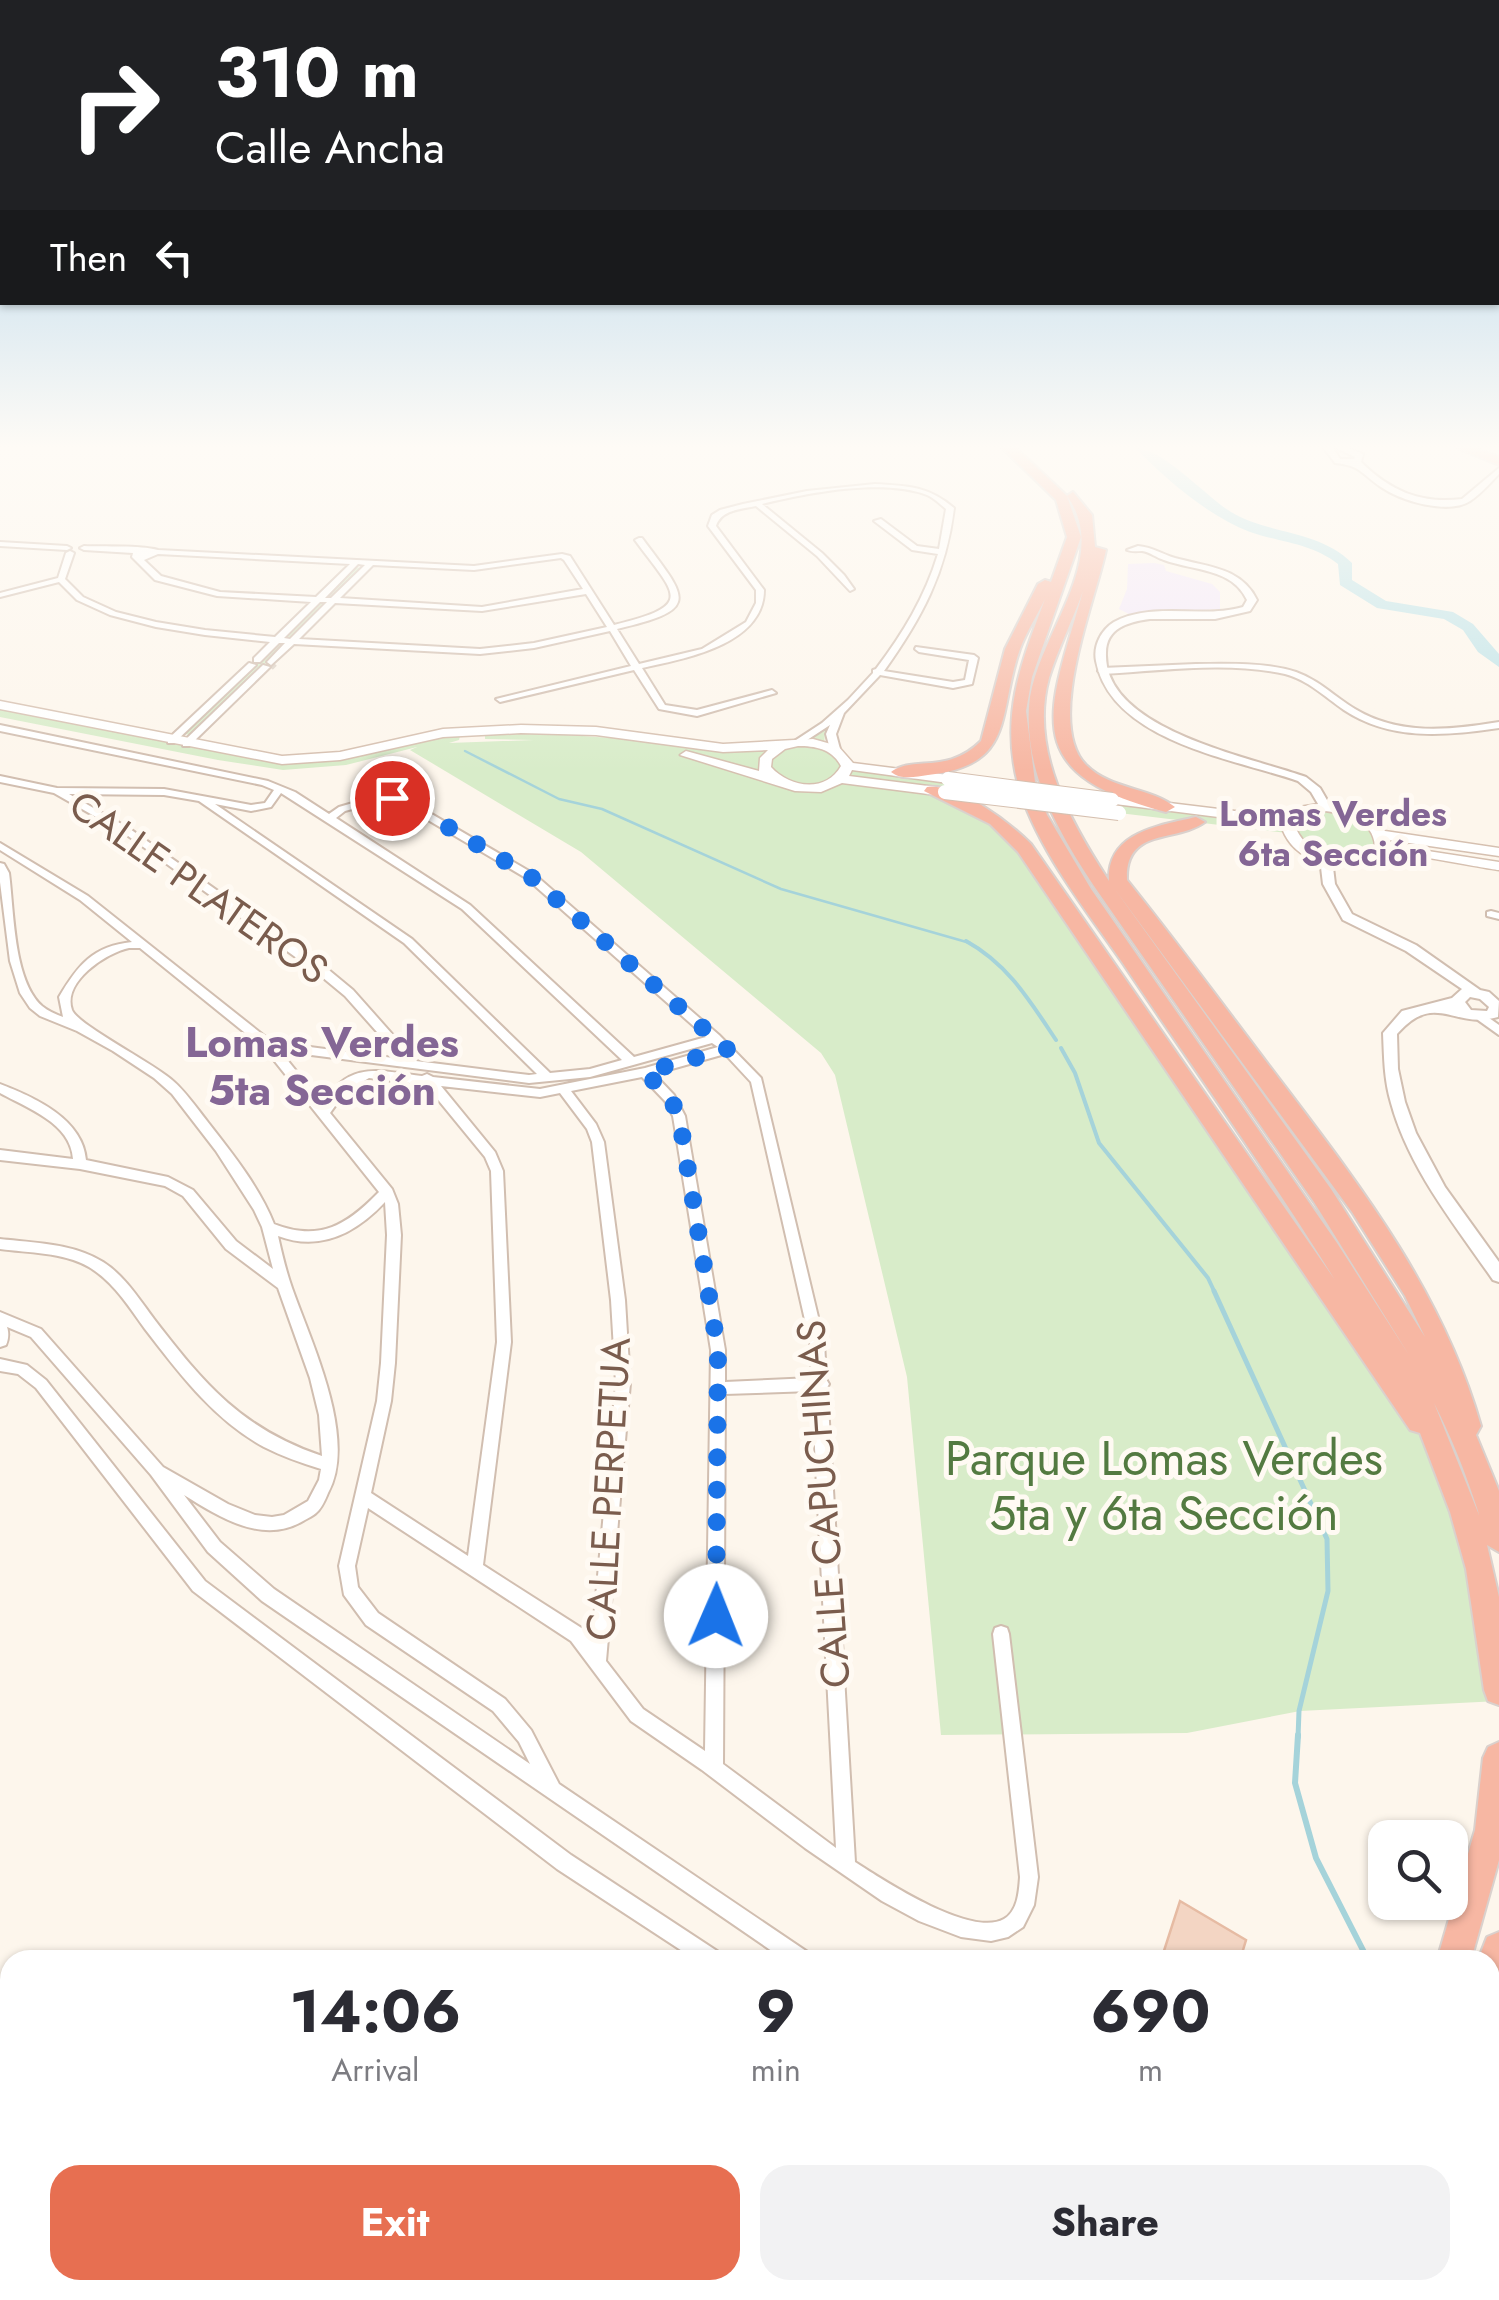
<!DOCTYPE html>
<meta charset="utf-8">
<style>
body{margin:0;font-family:Jost,sans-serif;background:#f2f2f3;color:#2b2b33;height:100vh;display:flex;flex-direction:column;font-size:38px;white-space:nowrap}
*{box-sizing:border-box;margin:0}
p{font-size:32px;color:#7c7c81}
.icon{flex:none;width:55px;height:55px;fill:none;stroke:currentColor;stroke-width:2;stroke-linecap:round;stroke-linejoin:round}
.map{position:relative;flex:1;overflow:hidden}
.drawer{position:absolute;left:0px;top:1950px;width:1500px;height:350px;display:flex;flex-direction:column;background:#fff;border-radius:30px 30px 0 0;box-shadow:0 2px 8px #0004}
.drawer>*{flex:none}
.banner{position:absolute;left:0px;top:0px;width:1500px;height:305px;box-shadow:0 2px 8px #0004;background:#202124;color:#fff;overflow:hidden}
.controls{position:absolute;left:1368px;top:1820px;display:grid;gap:20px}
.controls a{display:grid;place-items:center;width:100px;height:100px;border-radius:20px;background:#fff;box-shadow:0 2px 8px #0004;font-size:50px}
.pin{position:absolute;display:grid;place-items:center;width:85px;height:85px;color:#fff;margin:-42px;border:5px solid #fff;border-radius:50%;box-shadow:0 2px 10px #0007}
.me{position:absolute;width:110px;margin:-55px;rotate:1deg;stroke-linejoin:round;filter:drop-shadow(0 0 8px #0008)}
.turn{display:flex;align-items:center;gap:35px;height:210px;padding:0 50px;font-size:45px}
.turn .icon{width:130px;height:130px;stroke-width:2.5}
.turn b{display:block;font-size:70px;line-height:85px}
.then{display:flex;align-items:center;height:95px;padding:0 50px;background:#0003;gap:20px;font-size:38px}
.eta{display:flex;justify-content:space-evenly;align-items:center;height:170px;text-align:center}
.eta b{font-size:60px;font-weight:700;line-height:70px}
.cta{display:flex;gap:20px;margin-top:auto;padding:20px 50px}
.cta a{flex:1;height:115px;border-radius:30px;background:#e76f51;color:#fff;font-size:40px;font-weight:700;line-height:115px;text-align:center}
.cta a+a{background:#f2f2f3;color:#2b2b33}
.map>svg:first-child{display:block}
.education{fill:#f3e8fa}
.green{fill:#d8ecc9}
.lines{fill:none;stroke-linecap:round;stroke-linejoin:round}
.stream-far3{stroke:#a5d3da;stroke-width:2.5}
.stream-far2{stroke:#a5d3da;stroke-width:4}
.stream-far1{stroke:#a5d3da;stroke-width:5}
.stream{stroke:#a5d3da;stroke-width:6}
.river{fill:#bfe3e8;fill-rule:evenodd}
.building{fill:#f3d5c3;stroke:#e6bba3;stroke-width:2.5}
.minor-tunnel{stroke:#dcd0c4;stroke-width:8;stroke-dasharray:8 4;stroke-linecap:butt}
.minor-casing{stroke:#d1beb0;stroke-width:4}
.tertiary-casing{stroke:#d1beb0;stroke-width:4}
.secondary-casing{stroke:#d6c0b0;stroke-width:3}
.motorway-casing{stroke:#dad1cd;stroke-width:4}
.minor{fill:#fff;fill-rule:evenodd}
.tertiary{fill:#fff;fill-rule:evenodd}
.secondary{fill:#fff;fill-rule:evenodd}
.motorway{fill:#f7b7a3;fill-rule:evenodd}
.secondary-bridge-casing{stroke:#d6c0b0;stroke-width:16;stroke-linecap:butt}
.secondary-bridge{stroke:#fff;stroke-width:14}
.route{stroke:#1a73e8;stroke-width:18;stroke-dasharray:0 32.4}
.labels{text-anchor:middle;stroke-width:10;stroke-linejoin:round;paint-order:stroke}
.far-neighbourhood-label{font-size:35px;font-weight:bold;fill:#846695;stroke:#fffaf3}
.street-label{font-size:40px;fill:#7a5c4d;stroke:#fffaf3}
.neighbourhood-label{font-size:42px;font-weight:bold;fill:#846695;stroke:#fffaf3}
.near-park-label{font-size:48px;fill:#537a41;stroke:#fffaf3}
</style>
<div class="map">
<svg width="1499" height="2300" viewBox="0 0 1499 2300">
<rect width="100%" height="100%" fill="#fdf6ec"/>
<polygon class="education" points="1154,563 1164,565 1166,571 1212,584 1220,592 1220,609 1131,615 1119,609 1127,589 1128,564"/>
<g class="green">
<polygon points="354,567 362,568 193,735 184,734"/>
<path d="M0 707 280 763C341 765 399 742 460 736L459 740 449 743 534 740 485 739V733C583 732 679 746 777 748L765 774 814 789 847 767 946 781 944 789 933 791 996 821 1444 1458 1499 1701 1300 1711 1187 1733 941 1735 907 1377 835 1075 821 1053 581 852 410 750 417 747 346 765 283 770 218 760 0 717Z"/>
<path d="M825 730 824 748 839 757 842 769C816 791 805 788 773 777L768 760C786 746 806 745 825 730Z"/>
<polygon points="1112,800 1287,822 1287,833 1119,813"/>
<path d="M1307 810 1345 811 1373 826 1380 848C1346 869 1321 854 1290 833L1296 816Z"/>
</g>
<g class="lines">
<polyline class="stream-far3" points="465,751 559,799 602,809 781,889 970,943"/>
<g class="stream-far2">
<path d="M966 941C1008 964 1030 1001 1056 1040"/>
<polyline points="1061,1048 1075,1073 1099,1143 1208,1278 1215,1293"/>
</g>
<polyline class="stream-far1" points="1214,1291 1327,1539 1328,1591 1299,1711 1298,1738"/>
<g class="stream">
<polyline points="1298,1735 1295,1783 1316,1858 1368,1960"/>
<polyline points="1490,2155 1499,2169"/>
</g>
<path class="river" d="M1135 448C1163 448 1205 496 1231 512 1270 535 1319 530 1352 563V580L1386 601 1453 612 1473 624 1499 654V667L1478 652 1463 630 1444 619 1377 608 1340 585 1338 564C1311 543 1282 543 1250 532 1208 516 1167 480 1135 448Z"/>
</g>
<polygon class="building" points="1180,1901 1246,1940 1240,1960 1161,1960"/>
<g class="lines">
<polyline class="minor-tunnel" points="270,667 274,663"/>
<g class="minor-casing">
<g id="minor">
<path d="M875 484C908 486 928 486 954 508 946 573 922 618 884 671L953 682 965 680 969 660 919 652 915 649 916 647 974 655 978 658 972 684 953 688 880 675 844 713 836 734 840 749 835 752 830 749 826 734 830 725 801 744 793 742 822 723 848 700 873 673V670L876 669C903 633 925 597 938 554L912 550 874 521 881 519 917 546 939 549 946 509C940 504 934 498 927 495 883 478 807 493 762 504L822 553 844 575 854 589 850 591 817 556 756 506C741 509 721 510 716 526L764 590C764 645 683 659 642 668L665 705 697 710 772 690 776 693 697 716 659 709 634 670 500 702 496 699 631 666 610 631 534 648 480 654 294 644 271 665 267 662 285 643H279L260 662H254V658L270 642 205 635 156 627 110 615 77 600 59 582 0 597V593L58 578 66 553 70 551 74 553 65 579 83 597 116 612 156 622 205 630 275 637 311 602 217 596 155 580 132 557 133 553 84 550 80 548 84 546C105 547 140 545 158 550L474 566 562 554 570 556 614 625C696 605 676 596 635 540L639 538H642C687 599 703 609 617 629L639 664 702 649 746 622 756 603V590L708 526 712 515 720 510 743 504 807 491ZM158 554 350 564 316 597 220 592 161 576 144 560ZM561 558 564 560 583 589 482 607 340 598 373 565 474 570ZM358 564 365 565 331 598H325ZM586 594 607 627 534 643 480 649 299 639 335 603 482 611ZM320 602H327L290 639 284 638Z"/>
<polygon points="0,542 67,546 71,548 67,550 0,546"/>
<polygon points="249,663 256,665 174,743 168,743 168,739"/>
<path d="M1196 664C1228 664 1264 662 1296 672 1319 680 1335 697 1355 709 1400 736 1450 730 1499 722V728C1446 736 1391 741 1344 710 1325 697 1308 680 1285 674 1227 661 1161 671 1102 674L1098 671 1102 668Z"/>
<polygon points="263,665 270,667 189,746 183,746 183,742"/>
<path d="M0 725 268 781 295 792 329 814 339 807 377 796 406 799 534 874 719 1035 761 1078 824 1342 826 1379 829 1384 827 1388 855 1862C883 1880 971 1938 1004 1919 1018 1911 1019 1891 1020 1877L993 1634 995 1628 1001 1626 1007 1628 1009 1634 1038 1877 1034 1905 1023 1927 1008 1937 991 1941 961 1937 919 1921 882 1901 805 1848 702 1770 631 1721 571 1641 368 1508 355 1566 358 1587 378 1613 505 1699 531 1730 559 1784 809 1953 812 1960H785L262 1601 208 1552 151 1475 31 1337 0 1324V1312L41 1329 163 1467 228 1504 255 1515 272 1517 284 1515 308 1501 319 1480 321 1469C301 1463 282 1456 264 1447 214 1420 179 1373 145 1329 129 1307 114 1282 89 1267 63 1252 29 1253 0 1249V1239C34 1243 73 1243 103 1262 125 1276 139 1299 154 1319 204 1384 242 1429 322 1456L319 1415 310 1378 278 1288 226 1249 183 1196 165 1186 80 1169 0 1160V1150L73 1159C71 1123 27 1108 0 1093V1084C34 1097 83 1119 86 1160L168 1177 193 1190 236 1241 273 1269 262 1227 254 1210 216 1151 172 1094 154 1078 113 1051 77 1031 40 1016 30 1008 20 993 10 961 0 882V863L4 864 9 873C14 910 13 980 42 1006 48 1011 55 1014 63 1017L59 997C78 965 93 946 132 942L80 900 0 850V843L88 896 272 1042 401 1059 345 996 316 972 124 833 54 793 0 782V776L57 788 164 789 251 805 265 803 274 790 262 785 0 731ZM281 793 462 909 622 1060 590 1069 550 1073 412 939 215 804 251 811 271 807ZM69 794 164 795 199 801 404 943 537 1074 529 1075 416 1061 353 990 324 966 130 829ZM377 802 401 804 526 878 706 1037 634 1057 470 905 336 818 345 811ZM129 948H140L265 1049 379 1192C347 1225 320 1242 274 1224 259 1186 231 1152 207 1121 196 1107 185 1091 172 1080 153 1063 78 1025 72 1010 62 982 106 953 129 948ZM712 1043 718 1047 645 1068 540 1089 433 1077 427 1074 422 1076C379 1071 349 1060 323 1104L280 1051 529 1083 590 1077ZM725 1054 751 1082 810 1342 812 1378 725 1382V1350L685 1116 674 1095 654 1074ZM642 1077 665 1101 673 1116 711 1350 705 1751 643 1709 606 1661 630 1383 625 1300 604 1142 596 1124 571 1091ZM369 1078 426 1085 485 1157 491 1171 497 1342 468 1556 371 1493 391 1401 395 1363 401 1235 398 1204 392 1189 330 1113 345 1092ZM441 1086 540 1097 560 1093 587 1129 592 1142 611 1300 616 1383 592 1640 583 1629 483 1565 511 1342 503 1171 495 1152ZM385 1202 387 1235 381 1363 377 1401 339 1566 344 1595 366 1625 493 1711 519 1742 530 1764 274 1589 220 1542 184 1495C219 1517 263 1545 303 1521 308 1518 313 1516 316 1513 322 1508 325 1500 328 1493 358 1439 311 1342 292 1288 286 1271 282 1254 278 1236 320 1252 356 1233 385 1202ZM812 1391 836 1848 723 1764 725 1394Z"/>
<polygon points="1491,911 1499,913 1499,919 1487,916 1487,912"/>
<polygon points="1482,1013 1499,1025 1499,1035 1478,1020 1476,1017 1478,1014"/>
<polygon points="0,1359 27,1365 46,1380 205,1581 571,1855 720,1953 723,1960 696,1960 557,1869 193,1591 36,1388 18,1374 0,1371"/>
</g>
</g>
<g class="tertiary-casing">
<g id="tertiary">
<path d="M1324 448H1333L1340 459H1354L1355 457 1336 448H1348L1363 454 1361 462C1390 491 1421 504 1462 499L1499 468V474C1490 483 1481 494 1470 501 1448 515 1401 501 1381 487 1360 473 1362 466 1335 463Z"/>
<path d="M1138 546C1152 547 1162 554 1175 558 1207 567 1241 567 1257 600L1250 611 1215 619H1150C1128 622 1106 628 1106 653 1103 730 1251 757 1306 777L1320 788 1331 807 1329 809H1321L1311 792 1298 781C1234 759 1111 741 1096 661 1093 646 1101 630 1114 622 1153 601 1202 619 1243 607L1247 600C1232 568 1194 571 1164 560 1157 558 1150 552 1142 551 1137 551 1132 552 1127 550Z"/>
<path d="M1326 855 1332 859 1335 884 1352 914 1416 945 1480 990 1489 992 1499 1001 1498 1017C1453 1030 1436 990 1397 1034L1398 1069 1405 1102 1416 1133 1445 1187 1499 1262V1282L1493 1280C1455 1225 1409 1169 1391 1103 1384 1080 1384 1057 1383 1033L1402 1011 1452 998 1462 989 1406 951 1343 920 1323 884 1320 859ZM1470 997 1480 999 1489 1007 1487 1011 1471 1010 1465 1002Z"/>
<path d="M0 1322 6 1324C9 1331 9 1338 6 1345L0 1347Z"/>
</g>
</g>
<g class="secondary-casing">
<g id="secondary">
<path d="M0 701 282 756 340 752 443 729 521 725 596 727 723 744 813 739 838 746 853 763 948 775 955 779 948 783 852 770 849 776 944 788 951 792 944 796 842 783 821 792 795 791 680 755 686 751 759 771 760 758 768 750 723 752 596 735 521 733 443 737 340 760 282 764 0 709ZM798 746C816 746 832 749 841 766 826 793 790 788 771 767L772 759 785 749Z"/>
<path d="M1112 796 1284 817 1299 807 1325 803 1368 814 1385 831 1499 848V856L1388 840 1389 845 1499 862V870C1481 868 1395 850 1384 853 1375 855 1367 863 1356 864 1325 869 1290 857 1281 825L1107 803V797ZM1325 811C1347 814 1373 820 1375 846 1346 866 1304 857 1294 823L1309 813Z"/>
</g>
</g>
<g class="motorway-casing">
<g id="motorway">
<path d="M1002 448H1016L1067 496 1081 537 1032 677 1026 711 1035 782 1047 815 1091 889 1337 1243 1409 1355 1314 1202 1094 886C1059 833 1025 774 1029 707 1033 639 1114 561 1067 496L1073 492 1092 515 1095 547 1106 550C1095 602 1045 723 1086 765 1111 790 1150 787 1175 807L1166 812C1014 773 1049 712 1083 591 1073 620 1058 648 1049 678 1029 750 1071 823 1109 881 1107 832 1158 826 1196 817L1205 822C1176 843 1125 827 1127 880 1180 946 1229 1013 1280 1080 1362 1188 1443 1293 1481 1426L1476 1435 1499 1491V1552L1487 1545 1499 1597V1705L1488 1701 1484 1690 1466 1569 1450 1512 1420 1433 1410 1430 1018 852 990 824 924 791 927 787C959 783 1010 823 1031 844L1335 1280C1268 1172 1193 1068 1122 962 1086 910 1035 846 1018 784 1000 715 1021 663 1045 599 1037 616 1026 632 1020 649 997 714 1017 765 928 775 915 777 901 780 891 772 914 755 947 775 981 741L1005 649 1038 584 1045 580 1051 582 1067 537 1056 500ZM1114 888 1352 1212 1405 1296 1425 1337 1331 1189ZM1434 1403C1452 1438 1466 1474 1478 1511L1479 1515Z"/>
<polygon points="1457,448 1476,448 1499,457 1499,465"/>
<polygon points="1499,1742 1499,1860 1471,1960 1437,1960 1475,1830 1483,1758 1488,1747"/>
<polygon points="1499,1932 1499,1990 1490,1993 1490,1960 1478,1960 1487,1937"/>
<polygon points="0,2124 10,2128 10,2166 0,2162"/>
<polygon points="358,2290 417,2290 421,2300 362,2300"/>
<polygon points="1165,2290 1214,2290 1210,2300 1161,2300"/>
<polygon points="1251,2290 1298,2290 1294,2300 1247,2300"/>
</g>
</g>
<use href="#minor" class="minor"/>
<use href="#tertiary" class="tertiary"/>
<use href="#secondary" class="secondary"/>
<use href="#motorway" class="motorway"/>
<g class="secondary-bridge-casing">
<g id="secondary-bridge">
<polyline points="948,779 1112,800"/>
<polyline points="945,792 1119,813"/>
</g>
</g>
<use href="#secondary-bridge" class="secondary-bridge"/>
</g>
<linearGradient id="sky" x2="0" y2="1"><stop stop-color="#97c7e8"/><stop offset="0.58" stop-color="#fefbf6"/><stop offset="1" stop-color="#fefbf6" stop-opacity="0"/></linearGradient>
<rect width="1499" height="771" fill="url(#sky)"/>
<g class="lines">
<polyline class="route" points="392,798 403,800 530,876 727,1049 645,1072 670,1098 679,1116 718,1350 716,1616"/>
</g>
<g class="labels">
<g class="far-neighbourhood-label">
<text x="1333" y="826">Lomas Verdes<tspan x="1333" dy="40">6ta Sección</tspan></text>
</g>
<g class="street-label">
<text transform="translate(199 887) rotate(35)" y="14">CALLE PLATEROS</text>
<text transform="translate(608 1489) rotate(-87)" y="14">CALLE PERPETUA</text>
<text transform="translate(823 1504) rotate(-94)" y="14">CALLE CAPUCHINAS</text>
</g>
<g class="neighbourhood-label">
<text x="322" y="1057">Lomas Verdes<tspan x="322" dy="48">5ta Sección</tspan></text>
</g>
<g class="near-park-label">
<text x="1164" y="1475">Parque Lomas Verdes<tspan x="1164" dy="55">5ta y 6ta Sección</tspan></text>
</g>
</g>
</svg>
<div class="controls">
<a><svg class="icon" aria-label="search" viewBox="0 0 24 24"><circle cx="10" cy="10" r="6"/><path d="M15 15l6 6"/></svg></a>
</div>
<div class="pin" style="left:392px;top:798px;background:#d93025"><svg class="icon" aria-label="arrive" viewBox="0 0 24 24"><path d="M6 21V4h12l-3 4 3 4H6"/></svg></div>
<svg class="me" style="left:716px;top:1616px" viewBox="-20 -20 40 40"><circle r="19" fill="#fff"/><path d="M0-13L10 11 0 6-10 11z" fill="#1a73e8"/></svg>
<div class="banner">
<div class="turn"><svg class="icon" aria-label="right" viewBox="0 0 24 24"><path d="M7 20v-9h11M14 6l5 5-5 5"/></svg><div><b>310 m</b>Calle Ancha</div></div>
<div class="then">Then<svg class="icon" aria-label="left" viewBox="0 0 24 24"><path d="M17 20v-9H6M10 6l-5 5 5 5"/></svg></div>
</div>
<section class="drawer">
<div class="eta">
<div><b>14:06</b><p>Arrival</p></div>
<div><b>9</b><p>min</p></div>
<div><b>690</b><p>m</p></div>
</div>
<div class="cta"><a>Exit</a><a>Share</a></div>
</section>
</div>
